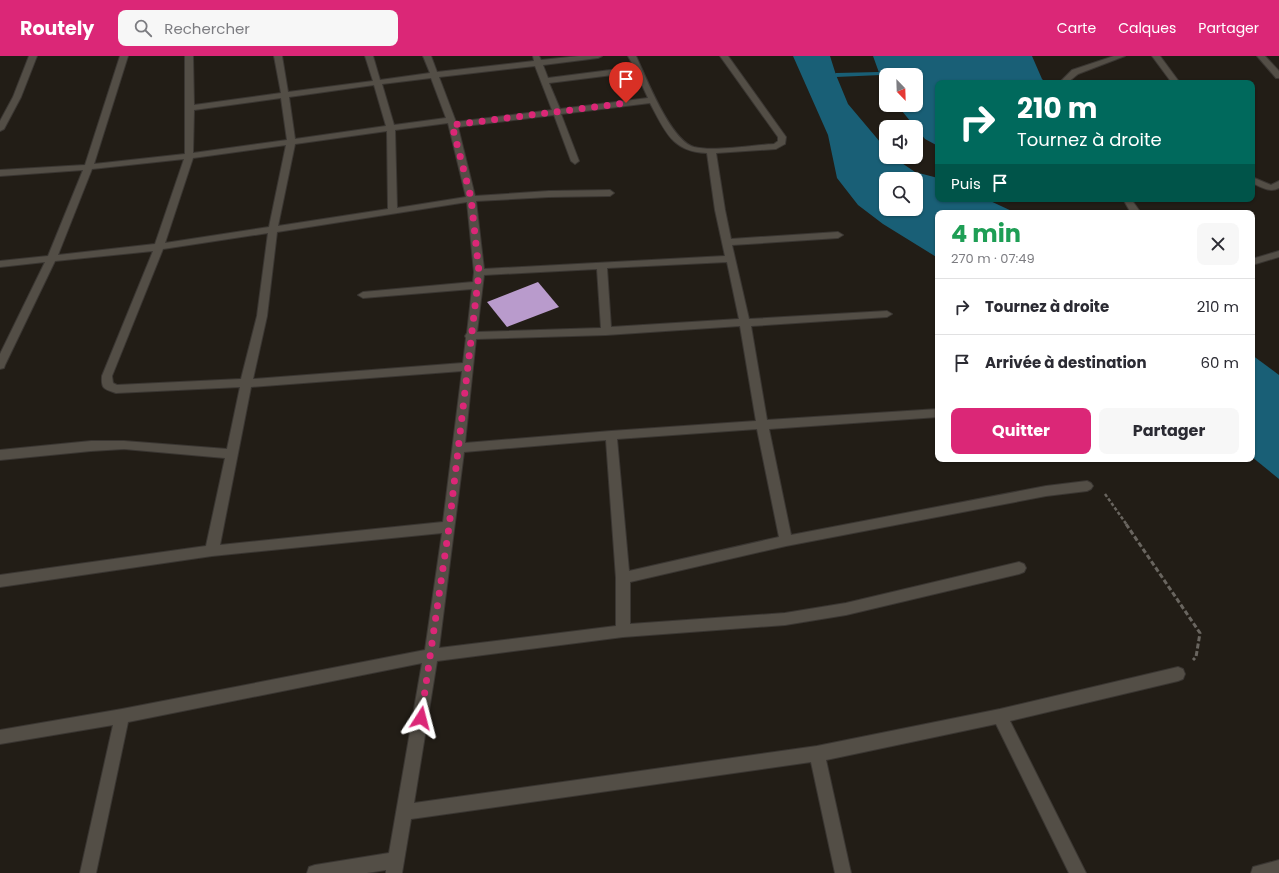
<!DOCTYPE html>
<html lang="fr">
<meta charset="utf-8">
<style>
body{margin:0;font-family:Poppins,sans-serif;background:#f7f7f7;color:#2b2b33;height:100vh;display:flex;flex-direction:column;font-size:15px;white-space:nowrap}
*{box-sizing:border-box;margin:0}
p{font-size:13px;color:#7c7c81}
.icon{flex:none;width:22px;height:22px;fill:none;stroke:currentColor;stroke-width:2;stroke-linecap:round;stroke-linejoin:round}
.map{position:relative;flex:1;overflow:hidden}
.side{position:absolute;left:935px;top:154px;width:320px;height:252px;display:flex;flex-direction:column;background:#fff;border-radius:8px;box-shadow:0 1px 3px #0004}
.side>*{flex:none}
.guide{position:absolute;left:935px;top:24px;width:320px;height:122px;border-radius:8px;box-shadow:0 1px 3px #0004;background:#00695c;color:#fff;overflow:hidden}
.needle{width:26px;rotate:157deg}
.fabs{position:absolute;left:879px;top:12px;display:grid;gap:8px}
.fabs a{display:grid;place-items:center;width:44px;height:44px;border-radius:8px;background:#fff;box-shadow:0 1px 3px #0004;font-size:20px}
.pin{position:absolute;display:grid;place-items:center;width:34px;height:34px;color:#fff;margin:-41px -17px;border-radius:50% 50% 50% 0;rotate:-45deg;box-shadow:0 0 4px #0007}
.pin .icon{rotate:45deg}
.me{position:absolute;width:44px;margin:-22px;rotate:9deg;stroke-linejoin:round;filter:drop-shadow(0 0 3px #0008)}
.turn{display:flex;align-items:center;gap:14px;height:84px;padding:0 16px;font-size:18px}
.turn .icon{width:52px;height:52px;stroke-width:2.5}
.turn b{display:block;font-size:28px;line-height:34px}
.then{display:flex;align-items:center;height:38px;padding:0 16px;background:#0003;gap:8px;font-size:15px}
.round{display:grid;place-items:center;flex:none;width:42px;height:42px;border-radius:8px;background:#f7f7f7}
.summary{display:flex;align-items:center;justify-content:space-between;height:68px;padding:0 16px}
h1{font-size:24px;font-weight:700;line-height:30px;color:#1e9e55}
.action{display:flex;gap:8px;margin-top:auto;padding:8px 16px}
.action a{flex:1;height:46px;border-radius:8px;background:#db2777;color:#fff;font-size:16px;font-weight:700;line-height:46px;text-align:center}
.action a+a{background:#f7f7f7;color:#2b2b33}
ul{padding:0;list-style:none}
li{display:flex;align-items:center;gap:12px;height:56px;padding:0 16px;border-top:1px solid #e1e1e2}
li div{flex:1}
li b{display:block;font-size:15px}
li em{font-style:normal}
header{display:flex;align-items:center;gap:24px;box-sizing:border-box;height:56px;padding:0 20px;background:#db2777;color:#fff}
header strong{font-size:19px}
nav{display:flex;gap:22px;margin-inline-start:auto;font-size:14px}
.search{width:280px;height:36px;background:#f7f7f7;display:flex;align-items:center;gap:10px;box-sizing:border-box;padding:0 14px;border-radius:8px;color:#7c7c81;font-size:15px}
.map>svg:first-child{display:block}
.water{fill:#195f76;fill-rule:evenodd}
.lines{fill:none;stroke-linecap:round;stroke-linejoin:round}
.stream{fill:#195f76;fill-rule:evenodd}
.building{fill:#b99bcc}
.service-casing{stroke:#3a3632;stroke-width:2}
.minor-casing{stroke:#3a3632;stroke-width:2}
.path-far1{stroke:#69655f;stroke-width:2.5;stroke-dasharray:3.5 2;stroke-linecap:butt}
.path{stroke:#69655f;stroke-width:3;stroke-dasharray:5 2.5;stroke-linecap:butt}
.service{fill:#534e46;fill-rule:evenodd}
.minor{fill:#534e46;fill-rule:evenodd}
.route{stroke:#db2777;stroke-width:7;stroke-dasharray:0 12.6}
</style>
<header>
<strong>Routely</strong>
<div class="search"><svg class="icon" aria-label="search" viewBox="0 0 24 24"><circle cx="10" cy="10" r="6"/><path d="M15 15l6 6"/></svg>Rechercher</div>
<nav><a>Carte</a><a>Calques</a><a>Partager</a></nav>
</header>
<div class="map">
<svg width="1279" height="817" viewBox="0 0 1279 817">
<rect width="100%" height="100%" fill="#221d16"/>
<g class="water">
<path d="M793 0H830L836 19 848 48 886 93V101H893L915 116 938 122V143H986L1016 157H938V202L883 168 858 149 837 122 828 79ZM886 123H916V153H886Z"/>
<polygon points="873,0 1032,0 1042,23 1046,27 938,27 938,90 925,83 897,49 916,49 916,19 886,19 886,36"/>
<polygon points="1252,299 1279,319 1279,423 1252,401"/>
</g>
<g class="lines">
<polygon class="stream" points="879,16 881,17 881,19 836,21 833,19 836,17"/>
</g>
<polygon class="building" points="538,226 559,251 507,271 487,246"/>
<g class="lines">
<g class="service-casing">
<polygon id="service" points="1279,195 1279,201 1252,209 1252,203"/>
</g>
<g class="minor-casing">
<g id="minor">
<polygon points="29,0 37,0 21,41 4,73 0,75 0,65 13,41"/>
<path d="M120 0H128L94 108 185 98V0H193L194 49 281 37 274 0H282L288 36 373 25 365 0H373L380 24 430 17 423 0H431L437 16 534 5 533 0H539L541 4 579 0H602L598 2 543 9 548 22 634 11 628 0H636C646 21 670 84 694 91 713 96 753 89 774 88L778 85V81L720 0H728L786 81 785 88 776 93 716 97 725 154 731 183 838 176 843 179 838 182 732 189 749 263 887 255 892 258 887 261 751 270 767 364 938 353V361L769 373 791 479 1046 430 1087 425 1091 427 1093 430 1091 433 1087 435 1046 440 786 490 630 526V568L785 557 846 547 1019 506 1024 508 1026 512 1024 516 1019 518 846 559 785 569 623 581 437 605 414 747 817 690 1000 653 1178 611 1183 613 1185 618 1183 623 1178 625 1010 665 1086 817H1069L996 668 826 704 851 817H835L811 706 411 763 402 817H386V814L367 817H307L309 811 315 809 389 797 422 607 128 666 96 817H80L113 669 0 688V674L122 653 425 594 442 477 212 500 0 531V519L206 490 225 402 124 393 91 395 0 404V394L91 385H124L227 393 240 331 116 337C104 333 101 333 102 320L153 195 55 205 5 309 4 312 0 313V298L45 206 0 211V205L48 200 83 114 0 120V114L85 109ZM535 10 552 54 456 66 439 21ZM636 16 648 42 560 53 549 27ZM431 22 446 62 394 69 382 28ZM374 29 386 70 295 83 289 41ZM281 42 287 84 193 97 194 54ZM650 47C665 75 672 96 707 97L715 154 725 200 484 213 476 145 549 141 610 140 614 137 610 134 549 135 475 140 458 71 554 59 571 105 575 108 579 105 561 58ZM448 67 466 141 397 152 395 74ZM387 75 388 153 278 170 295 88ZM286 89 269 171 165 187 193 102ZM184 103 155 188 58 199 92 113ZM467 146 474 216 473 226 363 236 358 239 363 242 472 233 467 277 465 280 466 282 463 307 253 323 267 260 277 176ZM268 177 257 260 241 323 117 329 113 327 112 320 163 193ZM727 206 739 263 611 271 607 212ZM597 213 601 272 477 276 484 219ZM740 270 756 365 611 375 465 387 476 283 606 279ZM462 315 443 466 220 489 251 331ZM757 373 779 481 629 515 617 383ZM606 384 616 522V570L439 592 464 396Z"/>
<polygon points="1114,0 1125,0 1078,18 1067,27 1059,27 1072,14"/>
<polygon points="1152,0 1160,0 1180,27 1172,27"/>
<polygon points="1257,0 1265,0 1279,15 1279,22 1276,22"/>
<path d="M1252 121 1271 129 1279 125V132C1270 137 1261 131 1252 127Z"/>
<polygon points="1123,143 1131,143 1141,157 1131,157"/>
<polygon points="1279,804 1279,817 1251,817 1253,811"/>
</g>
</g>
<polyline class="path-far1" points="1105,438 1127,469"/>
<polyline class="path" points="1126,468 1200,577 1196,601 1193,604"/>
<use href="#service" class="service"/>
<use href="#minor" class="minor"/>
</g>
<g class="lines">
<polyline class="route" points="421,662 449,471 479,216 471,142 452,69 626,47"/>
</g>
</svg>
<div class="fabs">
<a><svg class="needle" viewBox="-14 -14 28 28"><path d="M0-13l5 13h-10z" fill="#e53935"/><path d="M0 13l5-13h-10z" fill="#7c7c81"/></svg></a>
<a><svg class="icon" aria-label="sound" viewBox="0 0 24 24"><path d="M4 9h4l5-4v14l-5-4H4zM17 9q2 3 0 6"/></svg></a>
<a><svg class="icon" aria-label="search" viewBox="0 0 24 24"><circle cx="10" cy="10" r="6"/><path d="M15 15l6 6"/></svg></a>
</div>
<div class="pin" style="left:626px;top:47px;background:#d93025"><svg class="icon" aria-label="arrive" viewBox="0 0 24 24"><path d="M6 21V4h12l-3 4 3 4H6"/></svg></div>
<svg class="me" style="left:421px;top:662px" viewBox="-20 -20 40 40"><path d="M0-17L14 15 0 8-14 15z" fill="#db2777" stroke="#fff" stroke-width="4"/></svg>
<div class="guide">
<div class="turn"><svg class="icon" aria-label="right" viewBox="0 0 24 24"><path d="M7 20v-9h11M14 6l5 5-5 5"/></svg><div><b>210 m</b>Tournez à droite</div></div>
<div class="then">Puis<svg class="icon" aria-label="arrive" viewBox="0 0 24 24"><path d="M6 21V4h12l-3 4 3 4H6"/></svg></div>
</div>
<section class="side">
<div class="summary"><div><h1>4 min</h1><p>270 m · 07:49</p></div><a class="round"><svg class="icon" aria-label="close" viewBox="0 0 24 24"><path d="M6 6l12 12M18 6L6 18"/></svg></a></div>
<ul>
<li><svg class="icon" aria-label="right" viewBox="0 0 24 24"><path d="M7 20v-9h11M14 6l5 5-5 5"/></svg><div><b>Tournez à droite</b></div><em>210 m</em></li>
<li><svg class="icon" aria-label="arrive" viewBox="0 0 24 24"><path d="M6 21V4h12l-3 4 3 4H6"/></svg><div><b>Arrivée à destination</b></div><em>60 m</em></li>
</ul>
<div class="action"><a>Quitter</a><a>Partager</a></div>
</section>
</div>
